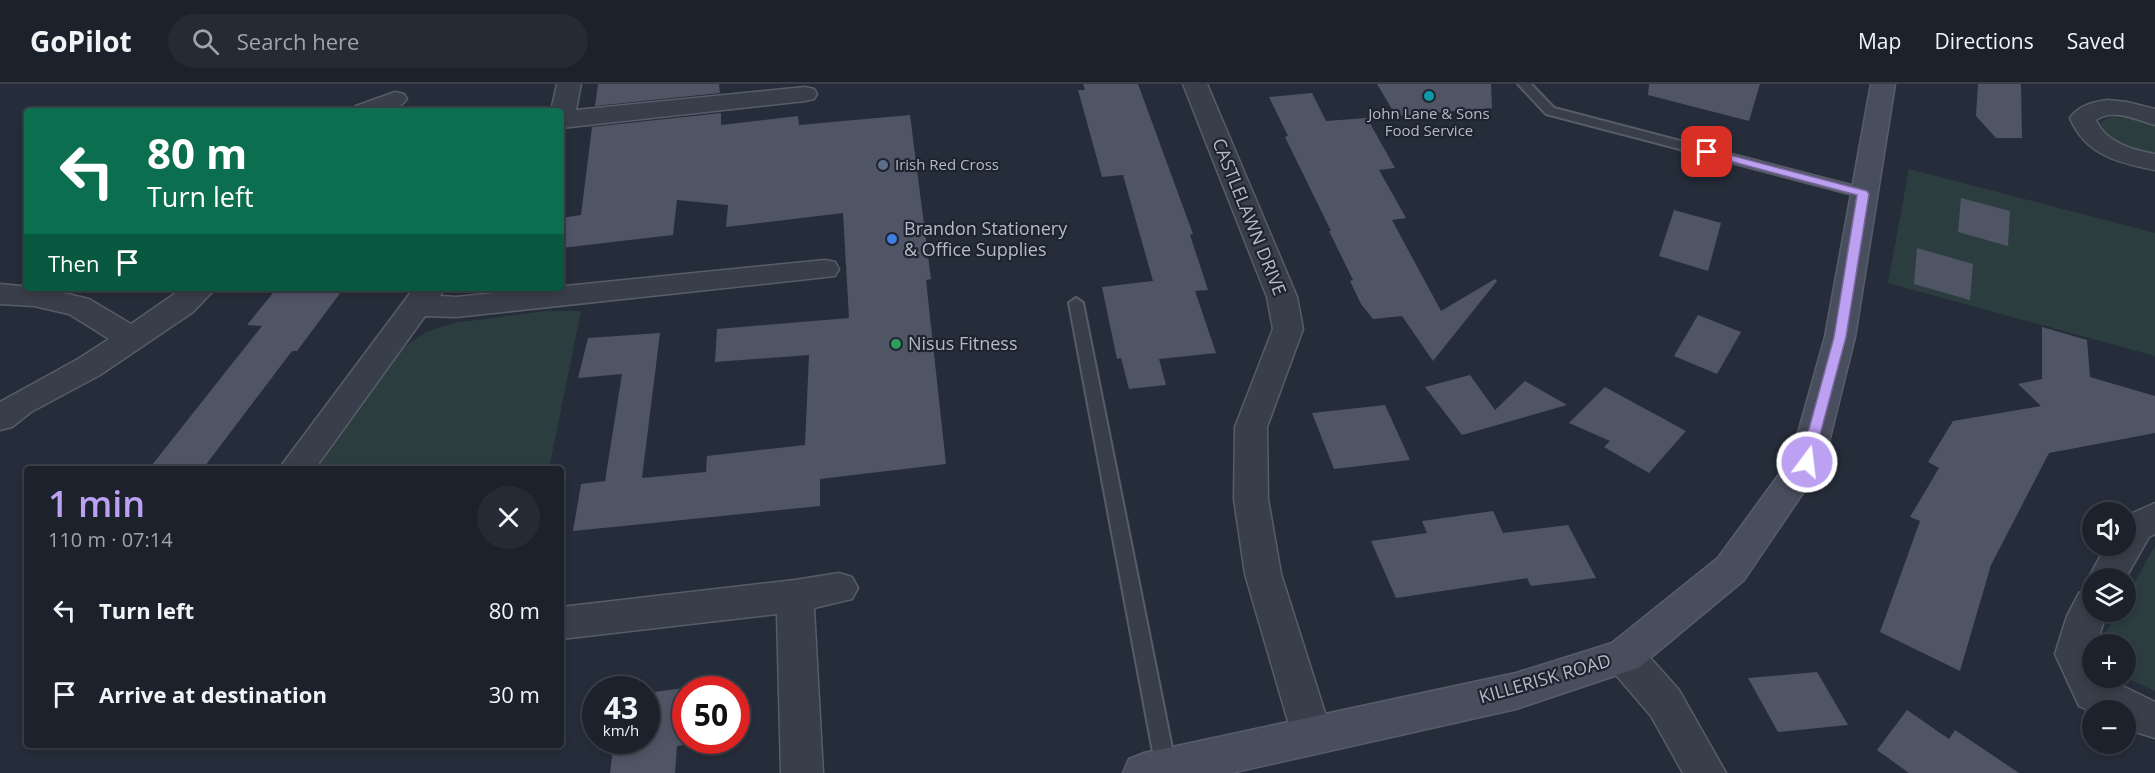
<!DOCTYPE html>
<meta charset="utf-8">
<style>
body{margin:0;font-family:"Open Sans",sans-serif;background:#252a34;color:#f1f3f6;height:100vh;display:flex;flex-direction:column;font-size:22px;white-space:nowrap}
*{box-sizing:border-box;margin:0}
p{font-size:20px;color:#a0a4a9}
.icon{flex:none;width:33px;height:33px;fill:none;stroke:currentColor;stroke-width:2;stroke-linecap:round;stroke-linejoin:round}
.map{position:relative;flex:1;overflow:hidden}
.panel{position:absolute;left:24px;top:382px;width:540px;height:282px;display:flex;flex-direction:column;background:#1c222c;border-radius:6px;box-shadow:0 3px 9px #0003,0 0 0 2px #3a3f48}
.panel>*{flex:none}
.banner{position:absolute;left:24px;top:24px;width:540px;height:183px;border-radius:6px;box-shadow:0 3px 9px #0003,0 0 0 2px #3a3f48;background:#0b6e4f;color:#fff;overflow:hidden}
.controls{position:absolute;left:2082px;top:418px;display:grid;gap:12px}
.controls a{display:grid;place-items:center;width:54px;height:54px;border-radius:50%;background:#1c222c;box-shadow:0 3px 9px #0003,0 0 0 2px #3a3f48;font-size:30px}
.speed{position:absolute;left:582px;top:592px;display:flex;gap:12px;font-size:30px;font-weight:700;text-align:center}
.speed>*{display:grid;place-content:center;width:78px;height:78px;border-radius:50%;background:#1c222c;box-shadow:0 3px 9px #0003,0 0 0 2px #3a3f48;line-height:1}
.speed small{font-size:15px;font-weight:400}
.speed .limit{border:9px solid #d22;background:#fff;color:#111}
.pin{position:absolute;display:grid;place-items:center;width:51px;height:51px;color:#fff;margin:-26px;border-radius:12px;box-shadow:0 3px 9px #0006}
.me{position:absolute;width:66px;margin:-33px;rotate:15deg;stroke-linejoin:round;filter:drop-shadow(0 0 4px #0008)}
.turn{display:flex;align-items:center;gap:21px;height:126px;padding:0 24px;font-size:27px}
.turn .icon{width:78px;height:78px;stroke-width:2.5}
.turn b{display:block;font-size:42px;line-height:51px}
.then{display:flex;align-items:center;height:57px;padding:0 24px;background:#0003;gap:12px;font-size:22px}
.round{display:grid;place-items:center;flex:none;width:63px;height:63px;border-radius:32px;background:#252a34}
.head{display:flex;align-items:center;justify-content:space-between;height:102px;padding:0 24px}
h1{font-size:36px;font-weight:600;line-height:45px;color:#bca0f2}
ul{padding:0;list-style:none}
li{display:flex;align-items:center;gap:18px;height:84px;padding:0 24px}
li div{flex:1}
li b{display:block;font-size:22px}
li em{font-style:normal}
header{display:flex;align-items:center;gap:36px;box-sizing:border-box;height:84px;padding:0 30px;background:#1c222c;border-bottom:2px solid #3a3f48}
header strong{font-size:28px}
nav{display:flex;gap:33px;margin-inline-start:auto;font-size:21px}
.search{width:420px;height:54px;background:#252a34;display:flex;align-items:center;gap:15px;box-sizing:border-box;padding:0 21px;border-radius:33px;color:#a0a4a9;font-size:22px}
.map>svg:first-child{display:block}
.green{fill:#2c3d3f}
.building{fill:#4f5565}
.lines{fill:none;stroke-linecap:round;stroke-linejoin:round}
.lane-casing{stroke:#575d68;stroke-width:4}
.street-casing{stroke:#575d68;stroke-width:3}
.secondary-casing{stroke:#575d68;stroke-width:3}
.lane{fill:#393f4a;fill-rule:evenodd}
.street{fill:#393f4a;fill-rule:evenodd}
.secondary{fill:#484e5d;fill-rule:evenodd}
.route{fill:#bca0f2;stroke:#7a689d;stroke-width:1.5}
.culture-dot{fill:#0f9aa8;stroke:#1e242f;stroke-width:2}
.service-dot{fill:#5c6f8a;stroke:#1e242f;stroke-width:2}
.shop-dot{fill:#3f7fe0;stroke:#1e242f;stroke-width:2}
.leisure-dot{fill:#2e9e5b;stroke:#1e242f;stroke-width:2}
.labels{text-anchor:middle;stroke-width:4.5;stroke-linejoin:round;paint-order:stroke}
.far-poi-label{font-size:15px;fill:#b5bac6;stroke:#1e242f}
.street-label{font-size:18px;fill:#b5bac6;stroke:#1e242f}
.poi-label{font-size:18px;fill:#b5bac6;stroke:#1e242f;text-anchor:start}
</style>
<header>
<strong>GoPilot</strong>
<div class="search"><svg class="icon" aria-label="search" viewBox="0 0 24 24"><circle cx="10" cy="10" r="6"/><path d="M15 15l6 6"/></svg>Search here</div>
<nav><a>Map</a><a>Directions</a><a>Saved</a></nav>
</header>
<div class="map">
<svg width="2155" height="689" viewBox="0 0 2155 689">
<rect width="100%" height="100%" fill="#262d3a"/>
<g class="green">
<path d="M2112 33 2139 35 2155 41V70C2136 68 2107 61 2100 41L2103 36Z"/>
<polygon points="1909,85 2155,149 2155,272 1888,199"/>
<polygon points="546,227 581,227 549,385 317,385 403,264 426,248 454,239"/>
<polygon points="2155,462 2155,607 2126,594 2126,561 2106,561 2105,550 2118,528 2126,528 2126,514"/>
</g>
<g class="building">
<polygon points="598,0 719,0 720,9 595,22"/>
<polygon points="1083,0 1138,0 1193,150 1190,151 1208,206 1195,207 1216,269 1159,275 1166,301 1129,305 1121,274 1117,275 1102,203 1153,197 1123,91 1102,93 1078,6 1085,6"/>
<polygon points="1377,0 1491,0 1492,24 1396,32"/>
<polygon points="1649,0 1760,0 1749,37 1648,11"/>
<polygon points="1978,0 2021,0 2022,54 1996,54 1976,32"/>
<polygon points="1312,9 1326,37 1367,34 1395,84 1379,86 1406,134 1392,136 1441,227 1495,195 1497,197 1433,277 1402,232 1373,235 1361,220 1350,197 1353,196 1329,147 1331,147 1285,53 1288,52 1269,13"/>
<polygon points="721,29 721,41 798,32 799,41 910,31 931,195 926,196 946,380 820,395 820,422 573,447 581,400 605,397 622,290 578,294 588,254 660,249 642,394 706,388 707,372 805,361 809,271 715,278 717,245 849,234 843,129 726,143 728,121 677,116 673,151 561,164 561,134 581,131 592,43"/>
<polygon points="1961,114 2010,127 2008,162 1958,148"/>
<polygon points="1674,126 1721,139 1708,187 1659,172"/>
<polygon points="1917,164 1973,180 1970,216 1914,200"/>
<polygon points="277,204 344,204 297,267 292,267 202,386 148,386 262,242 247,241"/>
<polygon points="1698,231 1741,248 1717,290 1674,272"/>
<polygon points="2042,243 2087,256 2090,293 2155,312 2155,349 2049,369 1991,481 1960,587 1880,548 1920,437 1910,433 1939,384 1928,378 1953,337 2041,322 2018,300 2042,295"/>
<polygon points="1470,291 1495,326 1525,297 1567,321 1462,351 1425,303"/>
<polygon points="1605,303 1686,347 1649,389 1604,363 1610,357 1569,339"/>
<polygon points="1385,321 1410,376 1334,385 1312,329"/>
<polygon points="1493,427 1503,449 1568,441 1596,494 1531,502 1527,494 1396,514 1371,457 1427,449 1422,437"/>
<polygon points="1817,588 1848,641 1778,648 1748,594"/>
<polygon points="715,600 714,606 686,606 686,657 711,657 677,662 675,689 610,689 614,657 646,657 646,609"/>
<polygon points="1907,626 1949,655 1955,646 2019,689 1909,689 1877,666"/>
</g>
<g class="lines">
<g class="lane-casing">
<g id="lane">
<polygon points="1518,0 1531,0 1554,24 1868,106 1870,109 1863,113 1546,30"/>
<polygon points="1076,214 1083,219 1176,684 1174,689 1158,689 1156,684 1069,219"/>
</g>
</g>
<g class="street-casing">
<g id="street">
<polygon points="557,0 581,0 576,26 805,3 814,5 817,10 814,15 805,17 561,44 561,27 551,27"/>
<polygon points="1183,0 1207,0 1297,213 1303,245 1267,343 1268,415 1281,490 1332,651 1326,664 1312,670 1298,664 1292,651 1245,490 1234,415 1235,343 1273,245 1267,213"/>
<path d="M395 8 404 10 407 15C396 31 370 27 353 27L356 22Z"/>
<path d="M2108 16 2127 18 2155 25V41C2137 36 2114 24 2096 36 2106 59 2133 66 2155 70V86C2119 79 2085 71 2070 34 2079 21 2093 18 2108 16Z"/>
<polygon points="825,176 835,178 839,185 835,192 456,233 425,232 314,386 278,386 414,204 445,204 440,212 456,213"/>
<polygon points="0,200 42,204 89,215 131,240 183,204 216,204 193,228 100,291 31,328 12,343 0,346 0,318 78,275 109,255 69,230 34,222 0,220"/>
<polygon points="2155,419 2155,450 2149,453 2125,495 2092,495 2092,528 2107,528 2096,561 2092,561 2092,594 2106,594 2155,618 2155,654 2126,645 2126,627 2092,628 2079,622 2055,570 2067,532 2079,509 2092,504 2088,495 2106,462 2126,462 2126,432"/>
<polygon points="839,489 852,493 858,504 852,515 814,524 823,689 781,689 777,530 561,555 561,523 795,496"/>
<polygon points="1624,555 1638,560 1679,606 1726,689 1683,689 1651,632 1610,584 1605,572 1610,560"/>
</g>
</g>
<g class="secondary-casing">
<polygon id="secondary" points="1871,0 1895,0 1855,253 1824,378 1744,496 1638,584 1516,625 1231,689 1123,689 1129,675 1144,669 1516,589 1612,559 1718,474 1791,374 1825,253"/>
</g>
<use href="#lane" class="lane"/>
<use href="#street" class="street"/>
<use href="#secondary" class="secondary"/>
</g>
<polygon class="route" points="1707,65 1867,107 1869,110 1846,253 1812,381 1802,381 1800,378 1834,253 1857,111 1703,70 1701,68"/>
<circle class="culture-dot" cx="1429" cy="12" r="6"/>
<circle class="service-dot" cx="883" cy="81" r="6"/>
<circle class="shop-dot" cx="892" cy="155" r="6"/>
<circle class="leisure-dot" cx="896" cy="260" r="6"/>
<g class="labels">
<g class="far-poi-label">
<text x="1429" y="35">John Lane &amp; Sons<tspan x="1429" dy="17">Food Service</tspan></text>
<text x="895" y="86" text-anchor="start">Irish Red Cross</text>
</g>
<g class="street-label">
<text transform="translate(1249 133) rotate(68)" y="6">CASTLELAWN DRIVE</text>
<text transform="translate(1545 595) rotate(-16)" y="6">KILLERISK ROAD</text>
</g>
<g class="poi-label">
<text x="904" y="151">Brandon Stationery<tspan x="904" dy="21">&amp; Office Supplies</tspan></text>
<text x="908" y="266">Nisus Fitness</text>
</g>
</g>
</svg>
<div class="controls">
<a><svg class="icon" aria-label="sound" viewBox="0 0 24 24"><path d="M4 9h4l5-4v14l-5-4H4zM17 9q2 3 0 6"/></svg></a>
<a><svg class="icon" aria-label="layers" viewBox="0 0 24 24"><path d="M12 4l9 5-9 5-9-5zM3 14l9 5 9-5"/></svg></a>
<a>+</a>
<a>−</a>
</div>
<div class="speed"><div>43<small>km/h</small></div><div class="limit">50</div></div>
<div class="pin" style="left:1707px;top:68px;background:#d93025"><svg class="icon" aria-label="arrive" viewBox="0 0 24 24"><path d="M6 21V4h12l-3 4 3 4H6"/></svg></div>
<svg class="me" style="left:1807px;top:378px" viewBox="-20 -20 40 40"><circle r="17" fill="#bca0f2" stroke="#fff" stroke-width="3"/><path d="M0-11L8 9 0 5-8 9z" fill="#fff"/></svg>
<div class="banner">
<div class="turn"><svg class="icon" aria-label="left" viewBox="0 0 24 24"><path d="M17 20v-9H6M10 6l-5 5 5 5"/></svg><div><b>80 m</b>Turn left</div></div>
<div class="then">Then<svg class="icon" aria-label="arrive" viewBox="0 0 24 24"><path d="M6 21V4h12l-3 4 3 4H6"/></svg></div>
</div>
<section class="panel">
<div class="head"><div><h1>1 min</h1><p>110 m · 07:14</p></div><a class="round"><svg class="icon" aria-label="close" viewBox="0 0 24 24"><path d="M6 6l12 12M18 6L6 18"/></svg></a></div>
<ul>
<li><svg class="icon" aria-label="left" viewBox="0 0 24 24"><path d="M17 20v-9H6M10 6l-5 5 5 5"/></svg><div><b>Turn left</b></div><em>80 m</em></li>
<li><svg class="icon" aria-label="arrive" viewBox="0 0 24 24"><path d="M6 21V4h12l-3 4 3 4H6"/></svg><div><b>Arrive at destination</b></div><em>30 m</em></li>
</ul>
</section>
</div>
